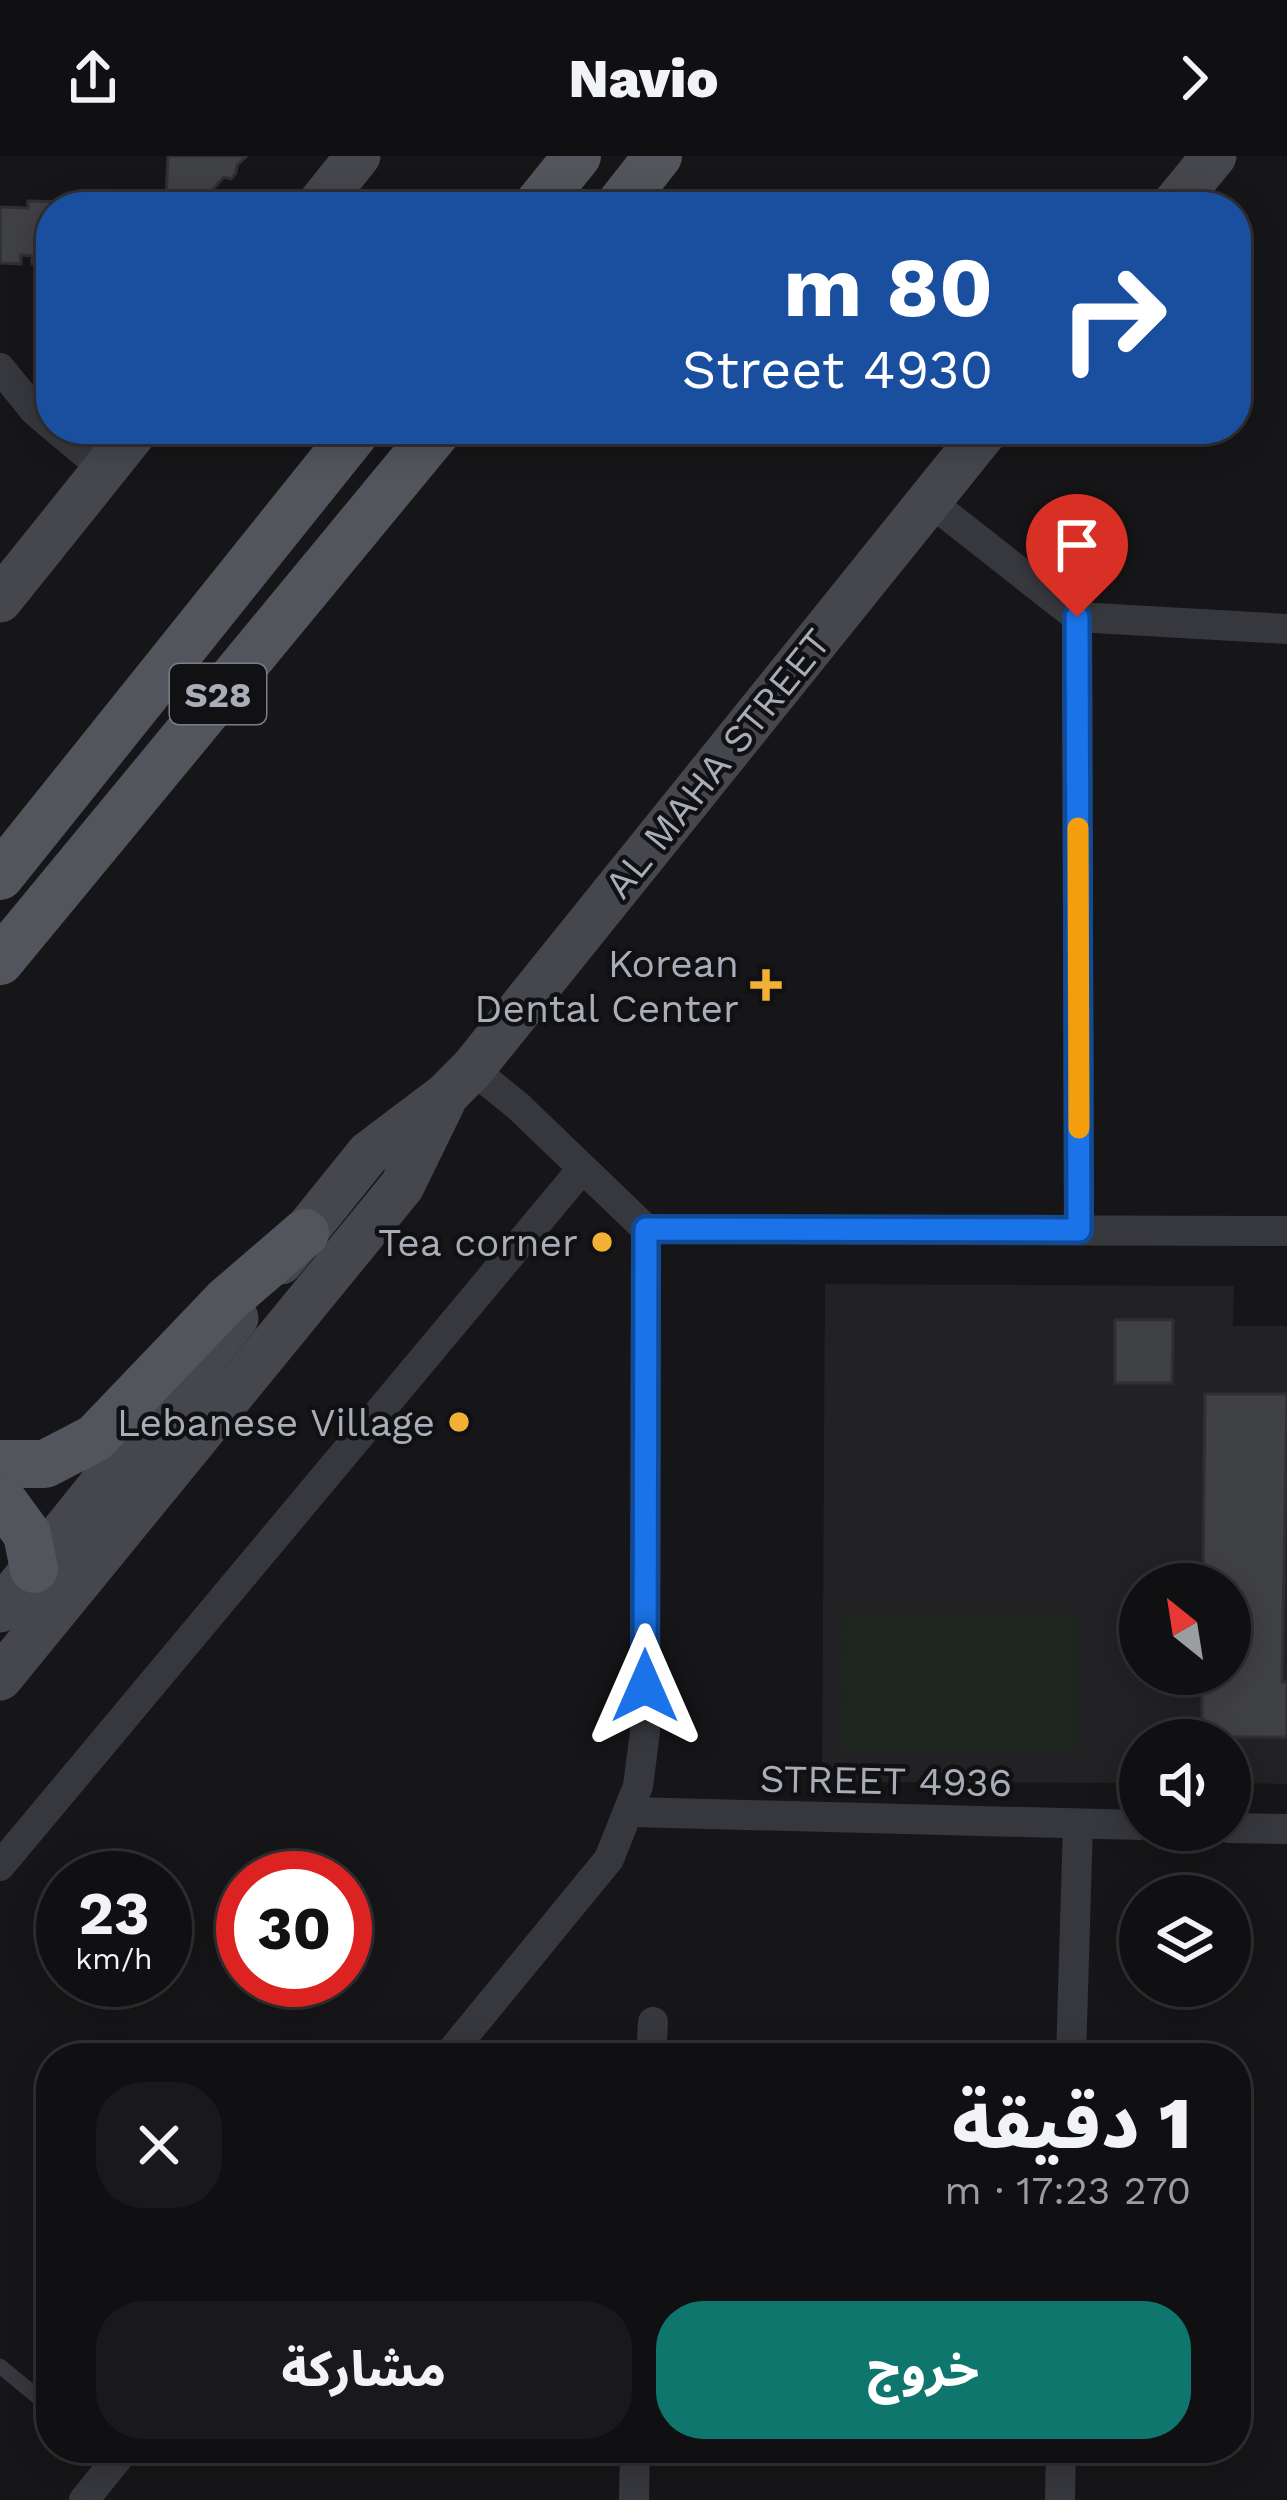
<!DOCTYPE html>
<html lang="ar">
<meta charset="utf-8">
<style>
body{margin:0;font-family:"Work Sans","Noto Sans Arabic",sans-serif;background:#19191b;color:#f1f3f6;direction:rtl;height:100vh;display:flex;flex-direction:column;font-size:45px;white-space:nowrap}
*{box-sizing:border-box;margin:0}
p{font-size:39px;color:#9c9d9f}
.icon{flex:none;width:66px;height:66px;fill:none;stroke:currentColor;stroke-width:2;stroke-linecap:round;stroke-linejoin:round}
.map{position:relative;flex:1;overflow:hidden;direction:ltr}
.drawer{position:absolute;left:36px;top:1887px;width:1215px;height:420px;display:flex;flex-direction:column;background:#101012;border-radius:48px;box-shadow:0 6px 30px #0003,0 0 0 3px #303032;direction:rtl}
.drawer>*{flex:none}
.top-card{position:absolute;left:36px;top:36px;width:1215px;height:252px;border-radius:48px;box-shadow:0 6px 30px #0003,0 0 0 3px #303032;direction:rtl;background:#1a4fa0;color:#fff;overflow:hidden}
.needle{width:78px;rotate:330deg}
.buttons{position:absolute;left:1119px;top:1407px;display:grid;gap:24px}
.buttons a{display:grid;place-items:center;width:132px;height:132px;border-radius:50%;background:#101012;box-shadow:0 6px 30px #0003,0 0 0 3px #303032;font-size:60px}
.speed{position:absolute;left:36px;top:1695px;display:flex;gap:24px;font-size:60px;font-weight:700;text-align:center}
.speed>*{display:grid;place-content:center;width:156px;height:156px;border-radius:50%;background:#101012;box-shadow:0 6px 30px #0003,0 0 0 3px #303032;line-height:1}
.speed small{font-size:30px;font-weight:400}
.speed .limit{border:18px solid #d22;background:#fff;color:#111}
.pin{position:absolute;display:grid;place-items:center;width:102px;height:102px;color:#fff;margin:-123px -51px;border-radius:50% 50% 50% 0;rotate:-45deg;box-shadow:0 0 12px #0007}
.pin .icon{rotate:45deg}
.me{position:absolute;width:132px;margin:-66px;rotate:0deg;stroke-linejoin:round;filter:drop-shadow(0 0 9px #0008)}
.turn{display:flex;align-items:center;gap:42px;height:252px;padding:0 60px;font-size:54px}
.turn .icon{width:156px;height:156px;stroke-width:2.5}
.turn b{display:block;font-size:84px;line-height:102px}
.round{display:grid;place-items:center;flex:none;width:126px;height:126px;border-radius:48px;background:#19191b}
.overview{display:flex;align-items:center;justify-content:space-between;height:204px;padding:0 60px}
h1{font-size:72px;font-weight:800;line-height:90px}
.button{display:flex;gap:24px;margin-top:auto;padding:24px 60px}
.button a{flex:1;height:138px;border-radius:48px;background:#0f766e;color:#fff;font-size:48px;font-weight:800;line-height:138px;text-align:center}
.button a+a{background:#19191b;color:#f1f3f6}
header{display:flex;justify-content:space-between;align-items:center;height:156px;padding:0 60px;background:#101012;font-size:54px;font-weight:800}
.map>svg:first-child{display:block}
.built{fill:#222225;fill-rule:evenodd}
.green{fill:#1e261f}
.building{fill:#404145;stroke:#303034;stroke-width:3}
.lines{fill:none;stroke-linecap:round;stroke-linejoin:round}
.lane{stroke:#37383d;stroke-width:15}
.street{stroke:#37383d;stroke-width:30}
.secondary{stroke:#45474d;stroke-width:45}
.primary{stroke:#53555c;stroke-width:48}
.route-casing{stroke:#114b97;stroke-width:30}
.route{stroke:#1a73e8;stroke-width:21}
.slow{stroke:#f59e0b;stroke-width:21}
.poi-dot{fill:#f2b134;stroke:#111113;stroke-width:4.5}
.labels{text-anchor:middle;stroke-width:9;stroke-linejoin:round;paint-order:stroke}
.shield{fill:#111113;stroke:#7b7e86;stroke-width:3}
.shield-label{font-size:36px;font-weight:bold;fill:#a8adb8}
.street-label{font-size:39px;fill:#a8adb8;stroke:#111113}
.poi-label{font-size:39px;fill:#a8adb8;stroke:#111113;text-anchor:end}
</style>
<header><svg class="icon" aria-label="forward" viewBox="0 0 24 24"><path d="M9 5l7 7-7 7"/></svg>Navio<svg class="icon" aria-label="share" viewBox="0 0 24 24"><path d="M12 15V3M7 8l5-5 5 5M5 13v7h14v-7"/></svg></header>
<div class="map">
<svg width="1287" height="2344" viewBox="0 0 1287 2344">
<rect width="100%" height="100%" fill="#161618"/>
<path class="built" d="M825 1128 1234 1130 1233 1170H1287V1628L1230 1627V1584H1140V1627L822 1626ZM1140 1428H1230V1518H1140Z"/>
<polygon class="green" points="843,1457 1077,1458 1076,1597 842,1596"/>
<g class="building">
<polygon points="168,0 247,0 237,9 236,17 231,23 224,21 213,33 214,40 191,49 166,43"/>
<polygon points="28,45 71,46 71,51 51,51 51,109 32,108 32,100 21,99 21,108 0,107 0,51 28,52"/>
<polygon points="1115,1164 1173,1164 1172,1227 1115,1227"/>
<polygon points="1205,1238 1287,1238 1282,1526 1287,1526 1287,1581 1202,1581 1202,1518 1230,1518 1230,1428 1203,1428"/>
</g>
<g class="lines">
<polyline class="lane" points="0,2210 51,2252"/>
<g class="street">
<polyline points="0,212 34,254 51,269"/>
<polyline points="56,273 104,313"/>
<polyline points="928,344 1077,461 1287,473"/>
<polyline points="1077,461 1079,1074"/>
<polyline points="646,1073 1287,1075"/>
<polyline points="631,1656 1140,1669"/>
<polyline points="1230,1672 1287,1673"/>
<polyline points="0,1710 582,1013"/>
<polyline points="446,1902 609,1703 638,1630 645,1576 646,1073 518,950 472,913"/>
<polyline points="651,1902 653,1866"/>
<polyline points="1071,1902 1078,1668"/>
<polyline points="84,2344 126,2292"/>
<polyline points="634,2344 635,2292"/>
<polyline points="1060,2344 1061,2292"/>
</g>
<g class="secondary">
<polyline points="317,51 358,0"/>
<polyline points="1172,51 1214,0"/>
<polyline points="0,444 137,273"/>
<polyline points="281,1106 368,998 446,939 472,913 987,273"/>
<polyline points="0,1454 236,1162"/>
<polyline points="0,1522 402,1030 443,946"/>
</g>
<g class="primary">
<polyline points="536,51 577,0"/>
<polyline points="618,51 658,0"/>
<polyline points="0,720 358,273"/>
<polyline points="0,805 439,273"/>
<polyline points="0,1308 45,1308 95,1282 226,1145 305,1077"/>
<polyline points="0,1341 27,1378 34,1413"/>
</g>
</g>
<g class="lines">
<g class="route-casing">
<polyline id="route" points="645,1530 646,1073 1079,1074 1077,461"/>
</g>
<use href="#route" class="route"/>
<polyline class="slow" points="1078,672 1079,972"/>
</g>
<g class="poi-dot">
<path d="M760 811h12v12h12v12h-12v12h-12v-12h-12v-12h12z"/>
<circle cx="602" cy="1086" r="12"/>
<circle cx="459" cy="1266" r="12"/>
</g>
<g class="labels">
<rect class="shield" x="170" y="508" width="96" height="60" rx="9"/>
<g class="shield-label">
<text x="218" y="551">S28</text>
</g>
<g class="street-label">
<text transform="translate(717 607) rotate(-51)" y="14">AL MAHA STREET</text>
<text transform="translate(886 1624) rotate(1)" y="14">STREET 4936</text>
</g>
<g class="poi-label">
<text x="739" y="821">Korean<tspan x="739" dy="45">Dental Center</tspan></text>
<text x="578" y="1100">Tea corner</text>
<text x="435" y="1280">Lebanese Village</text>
</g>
</g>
</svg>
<div class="buttons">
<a><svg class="needle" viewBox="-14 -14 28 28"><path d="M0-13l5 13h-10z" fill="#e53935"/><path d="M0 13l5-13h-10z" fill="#9c9d9f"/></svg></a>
<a><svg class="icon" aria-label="sound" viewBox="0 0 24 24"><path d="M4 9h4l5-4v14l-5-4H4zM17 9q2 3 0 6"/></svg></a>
<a><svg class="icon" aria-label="layers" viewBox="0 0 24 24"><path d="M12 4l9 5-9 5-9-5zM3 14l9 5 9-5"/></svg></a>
</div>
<div class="speed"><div>23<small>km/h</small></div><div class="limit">30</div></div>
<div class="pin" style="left:1077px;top:461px;background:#d93025"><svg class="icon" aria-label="arrive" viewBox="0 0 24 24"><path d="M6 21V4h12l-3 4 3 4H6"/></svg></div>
<svg class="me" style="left:645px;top:1530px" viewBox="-20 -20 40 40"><path d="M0-17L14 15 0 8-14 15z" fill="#1a73e8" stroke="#fff" stroke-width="4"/></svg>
<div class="top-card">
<div class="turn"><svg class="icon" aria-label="right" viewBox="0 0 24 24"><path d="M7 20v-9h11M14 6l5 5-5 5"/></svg><div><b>80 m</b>Street 4930</div></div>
</div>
<section class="drawer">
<div class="overview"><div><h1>1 دقيقة</h1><p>270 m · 17:23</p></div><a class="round"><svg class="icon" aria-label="close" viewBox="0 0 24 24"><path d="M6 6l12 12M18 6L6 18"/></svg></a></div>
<div class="button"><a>خروج</a><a>مشاركة</a></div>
</section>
</div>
